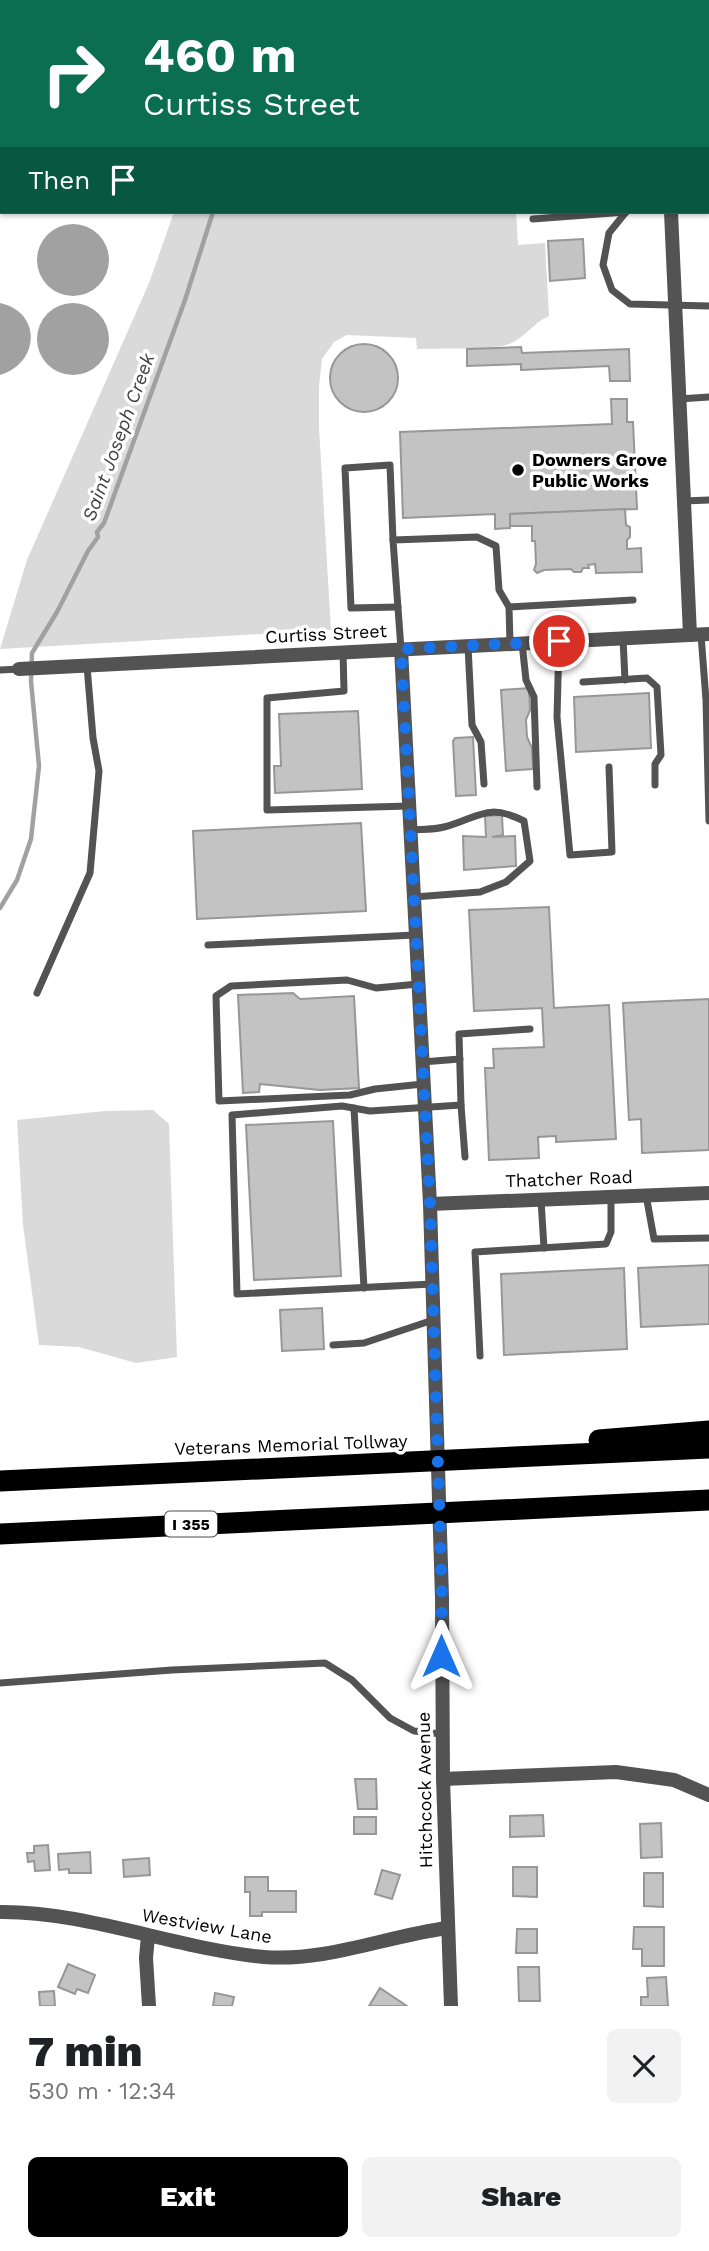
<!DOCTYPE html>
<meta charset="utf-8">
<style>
body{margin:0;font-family:"Work Sans",sans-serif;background:#f2f2f2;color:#202124;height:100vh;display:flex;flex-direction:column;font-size:26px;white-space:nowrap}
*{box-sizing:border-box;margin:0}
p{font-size:23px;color:#757577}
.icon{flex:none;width:38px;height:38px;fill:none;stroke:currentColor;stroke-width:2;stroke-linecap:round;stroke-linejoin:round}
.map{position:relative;height:2006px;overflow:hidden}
.drawer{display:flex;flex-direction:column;background:#fff;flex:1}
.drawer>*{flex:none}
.top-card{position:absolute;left:0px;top:0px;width:710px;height:214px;box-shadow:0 2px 5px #0004;background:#0b6e4f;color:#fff;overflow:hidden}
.pin{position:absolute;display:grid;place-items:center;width:60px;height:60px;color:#fff;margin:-30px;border:4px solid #fff;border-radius:50%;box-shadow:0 2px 7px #0007}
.me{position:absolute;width:77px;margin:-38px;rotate:0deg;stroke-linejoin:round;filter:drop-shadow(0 0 5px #0008)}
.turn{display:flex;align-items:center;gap:24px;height:147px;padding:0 28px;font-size:32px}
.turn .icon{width:91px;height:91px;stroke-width:2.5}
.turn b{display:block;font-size:49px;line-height:60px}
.then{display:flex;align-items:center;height:66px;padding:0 28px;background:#0003;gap:14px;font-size:26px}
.round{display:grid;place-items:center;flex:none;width:74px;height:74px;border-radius:10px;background:#f2f2f2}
.overview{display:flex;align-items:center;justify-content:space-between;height:119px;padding:0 28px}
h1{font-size:42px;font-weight:800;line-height:52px}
.action{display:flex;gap:14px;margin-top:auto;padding:14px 28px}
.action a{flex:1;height:80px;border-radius:10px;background:#000;color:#fff;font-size:28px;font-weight:800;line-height:80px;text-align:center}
.action a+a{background:#f2f2f2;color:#202124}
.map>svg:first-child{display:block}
.green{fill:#dadada}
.water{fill:#a1a1a1}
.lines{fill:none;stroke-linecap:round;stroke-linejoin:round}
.stream{stroke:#a1a1a1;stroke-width:4.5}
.building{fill:#c3c3c3;stroke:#979797;stroke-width:2}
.service{stroke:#535353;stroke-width:7}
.minor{stroke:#535353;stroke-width:14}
.motorway{stroke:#000;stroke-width:21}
.route{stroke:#1a73e8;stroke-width:12;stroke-dasharray:0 21.6}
.poi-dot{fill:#000;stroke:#fff;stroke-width:2.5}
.labels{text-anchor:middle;stroke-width:7;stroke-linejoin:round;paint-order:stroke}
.shield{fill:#fff;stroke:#4c4c4c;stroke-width:2}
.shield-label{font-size:16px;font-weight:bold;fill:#000}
.poi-label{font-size:18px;font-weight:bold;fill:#000;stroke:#fff;text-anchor:start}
.street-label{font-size:18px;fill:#000;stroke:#fff}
.water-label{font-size:19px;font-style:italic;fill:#424242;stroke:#fff}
</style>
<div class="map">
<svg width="709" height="2006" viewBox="0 0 709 2006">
<rect width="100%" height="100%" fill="#fff"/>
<g class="green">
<path d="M174 212H516L518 245 545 243 549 316C534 322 525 338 509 344 493 350 437 348 417 349L416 338 347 335 334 342 322 359 319 386V427L331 630 0 649 27 560 149 283Z"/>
<polygon points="153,1110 169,1124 177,1357 136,1363 79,1347 39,1345 23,1225 17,1120 105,1111"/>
</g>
<g class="water">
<circle cx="73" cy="260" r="36"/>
<path d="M0 303C42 312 40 363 0 375Z"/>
<circle cx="73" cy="339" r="36"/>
</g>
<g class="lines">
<g class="stream">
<polyline points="266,2 266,0"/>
<polyline points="0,908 17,880 31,839 39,766 31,681 32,653 57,612 88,551 98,537 97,532 104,523 185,300 213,212"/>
</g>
</g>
<g class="building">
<polygon points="583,239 585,278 550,281 548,241"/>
<circle cx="364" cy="378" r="34"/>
<polygon points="521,347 522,353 629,349 630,381 610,381 609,366 521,370 521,364 467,366 467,349"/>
<polygon points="611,399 627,399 627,422 633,422 637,509 510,514 510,528 495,529 495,514 403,518 400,432 612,424"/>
<polygon points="625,509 626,525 630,527 630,537 627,540 627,549 641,548 642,572 596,573 595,564 588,565 589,568 583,568 581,572 574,572 571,569 544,570 537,573 534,570 536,564 535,541 532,541 532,526 510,526 510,514"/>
<polygon points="529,688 530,710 526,720 527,737 532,748 533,769 506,771 501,690"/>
<polygon points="649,693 651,748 576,752 574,697"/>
<polygon points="358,711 362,789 275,793 274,766 281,766 279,714"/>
<polygon points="473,737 476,795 456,796 453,741 455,738"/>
<polygon points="502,815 503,835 492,837 515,836 516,866 464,870 463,836 486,837 485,816"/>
<polygon points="361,823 366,911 197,919 193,831"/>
<polygon points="549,907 554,1008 609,1005 616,1139 556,1142 556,1136 538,1137 539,1158 489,1160 485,1068 494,1068 493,1049 544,1047 542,1008 474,1011 469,910"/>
<polygon points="293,993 300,999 354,996 359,1088 320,1090 260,1084 259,1092 243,1093 238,995"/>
<polygon points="709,999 709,1150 642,1153 641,1119 629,1120 623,1003"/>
<polygon points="333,1121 341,1276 254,1280 246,1125"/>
<polygon points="709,1265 709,1324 641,1327 638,1268"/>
<polygon points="624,1268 627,1349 504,1355 501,1274"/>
<polygon points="322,1308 324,1349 282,1351 280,1310"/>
<polygon points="355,1779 376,1779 377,1809 358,1809"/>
<polygon points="543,1815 544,1836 510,1837 510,1816"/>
<rect x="354" y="1817" width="22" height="17"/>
<polygon points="661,1823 662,1857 641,1858 640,1824"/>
<polygon points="48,1845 50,1870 35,1871 34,1861 28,1862 27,1853 34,1853 34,1846"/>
<polygon points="90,1852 91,1873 69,1873 69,1869 59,1870 58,1854"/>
<polygon points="149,1858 150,1875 124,1877 123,1860"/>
<polygon points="513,1867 537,1867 537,1897 513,1896"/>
<polygon points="382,1870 400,1875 392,1899 375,1894"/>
<polygon points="644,1873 663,1873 663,1907 644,1906"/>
<polygon points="245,1877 268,1877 268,1891 296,1891 296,1912 262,1912 262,1916 250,1916 250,1892 245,1892"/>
<polygon points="634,1927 664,1927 664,1966 642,1966 642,1949 633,1949"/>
<polygon points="517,1929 537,1929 537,1953 516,1953"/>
<polygon points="68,1964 95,1975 88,1993 77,1989 75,1994 58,1987"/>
<polygon points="518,1967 539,1967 540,2001 519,2001"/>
<polygon points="666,1977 668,2006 641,2006 641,1997 648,1997 647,1978"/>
<polygon points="380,1988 407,2006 369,2006"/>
<polygon points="54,1991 55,2006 40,2006 39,1992"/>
<polygon points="215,1993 234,1997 232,2006 213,2006"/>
</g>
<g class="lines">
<g class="service">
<polyline points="126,2 126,0"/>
<polyline points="0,143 2,143"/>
<polyline points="626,212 609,233 603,265 612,290 630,304 709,306"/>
<polyline points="533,219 626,212"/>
<polyline points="679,399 709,397"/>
<polyline points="684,501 709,500"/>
<polyline points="393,540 390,465 345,468 351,608 398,607"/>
<polyline points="701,635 706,700 709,821"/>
<polyline points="623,639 625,680"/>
<polyline points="559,641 557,717 570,855 612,852 609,767"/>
<polyline points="510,643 509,607 633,600"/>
<polyline points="522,643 526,680 534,697 537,787"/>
<polyline points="468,646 472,725 481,742 484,784"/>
<polyline points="401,649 393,540 477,537 496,546 499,590 509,607"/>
<polyline points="343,652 344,691 267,698 267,810 409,806"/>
<polyline points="0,670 19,669"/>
<polyline points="583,682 647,678 657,687 661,755 655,764 655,785"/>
<path d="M410 830C421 829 433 830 444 827 479 818 486 802 524 821L530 861 506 882 480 892 414 897"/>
<polyline points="208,945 415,935"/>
<polyline points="418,984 376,988 347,980 231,986 216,996 219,1101 350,1095 375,1089 423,1084"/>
<polyline points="37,993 90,873 99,771 93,738 87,666"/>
<polyline points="422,1062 460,1059"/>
<polyline points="461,1105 459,1034 530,1029"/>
<polyline points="354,1108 364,1288"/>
<polyline points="646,1195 654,1239 709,1238"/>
<polyline points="541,1200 544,1248"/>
<polyline points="432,1284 237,1294 232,1115 342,1106 370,1111 461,1105 465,1157"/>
<polyline points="333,1345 364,1343 433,1320"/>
<polyline points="480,1356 475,1252 606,1244 611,1232 611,1197"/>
<polyline points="0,1683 172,1670 325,1663 352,1680 390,1718 414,1731 442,1734"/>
</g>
<g class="minor">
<polyline points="689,2 689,0"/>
<polyline points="671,212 690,635"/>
<polyline points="401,649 430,1204 442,1598 443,1779 451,2006"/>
<polyline points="19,669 709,634"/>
<polyline points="430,1204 709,1193"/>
<polyline points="443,1779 616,1772 674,1780 709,1795"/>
<path d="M0 1912C86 1911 177 1949 264 1957 327 1962 386 1936 448 1928"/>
<polyline points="148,1936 146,1958 149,2006"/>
</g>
<g class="motorway">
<polyline points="599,1440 709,1431"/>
<polyline points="0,1481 709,1448"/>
<polyline points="0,1534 709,1500"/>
</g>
</g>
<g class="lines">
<polyline class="route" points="441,1656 442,1598 430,1204 401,649 559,641"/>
</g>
<circle class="poi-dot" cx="518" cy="470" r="7"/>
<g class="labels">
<rect class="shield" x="165" y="1511.5" width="52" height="25" rx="5"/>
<g class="shield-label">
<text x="191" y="1530">I 355</text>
</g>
<g class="poi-label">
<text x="532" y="466">Downers Grove<tspan x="532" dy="21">Public Works</tspan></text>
</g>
<g class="street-label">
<text transform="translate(326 634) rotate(-3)" y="6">Curtiss Street</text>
<text transform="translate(569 1179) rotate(-2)" y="6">Thatcher Road</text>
<text transform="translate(291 1445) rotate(-2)" y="6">Veterans Memorial Tollway</text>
<text transform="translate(425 1790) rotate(-91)" y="6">Hitchcock Avenue</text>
<text transform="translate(207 1926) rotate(10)" y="6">Westview Lane</text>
</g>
<g class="water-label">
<text transform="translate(118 437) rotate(-70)" y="7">Saint Joseph Creek</text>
</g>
</g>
</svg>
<div class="pin" style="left:559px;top:641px;background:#d93025"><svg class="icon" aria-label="arrive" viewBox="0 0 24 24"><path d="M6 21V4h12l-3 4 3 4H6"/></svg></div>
<svg class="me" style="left:441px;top:1656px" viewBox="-20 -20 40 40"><path d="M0-17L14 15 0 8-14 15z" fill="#1a73e8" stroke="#fff" stroke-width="4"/></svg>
<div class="top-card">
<div class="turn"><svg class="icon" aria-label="right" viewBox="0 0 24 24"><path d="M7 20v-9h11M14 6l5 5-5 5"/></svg><div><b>460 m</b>Curtiss Street</div></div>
<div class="then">Then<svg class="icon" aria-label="arrive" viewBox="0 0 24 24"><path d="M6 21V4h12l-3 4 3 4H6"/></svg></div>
</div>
</div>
<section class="drawer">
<div class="overview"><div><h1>7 min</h1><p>530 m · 12:34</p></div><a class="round"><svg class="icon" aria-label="close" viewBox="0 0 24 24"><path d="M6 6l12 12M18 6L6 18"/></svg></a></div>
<div class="action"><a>Exit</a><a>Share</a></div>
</section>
